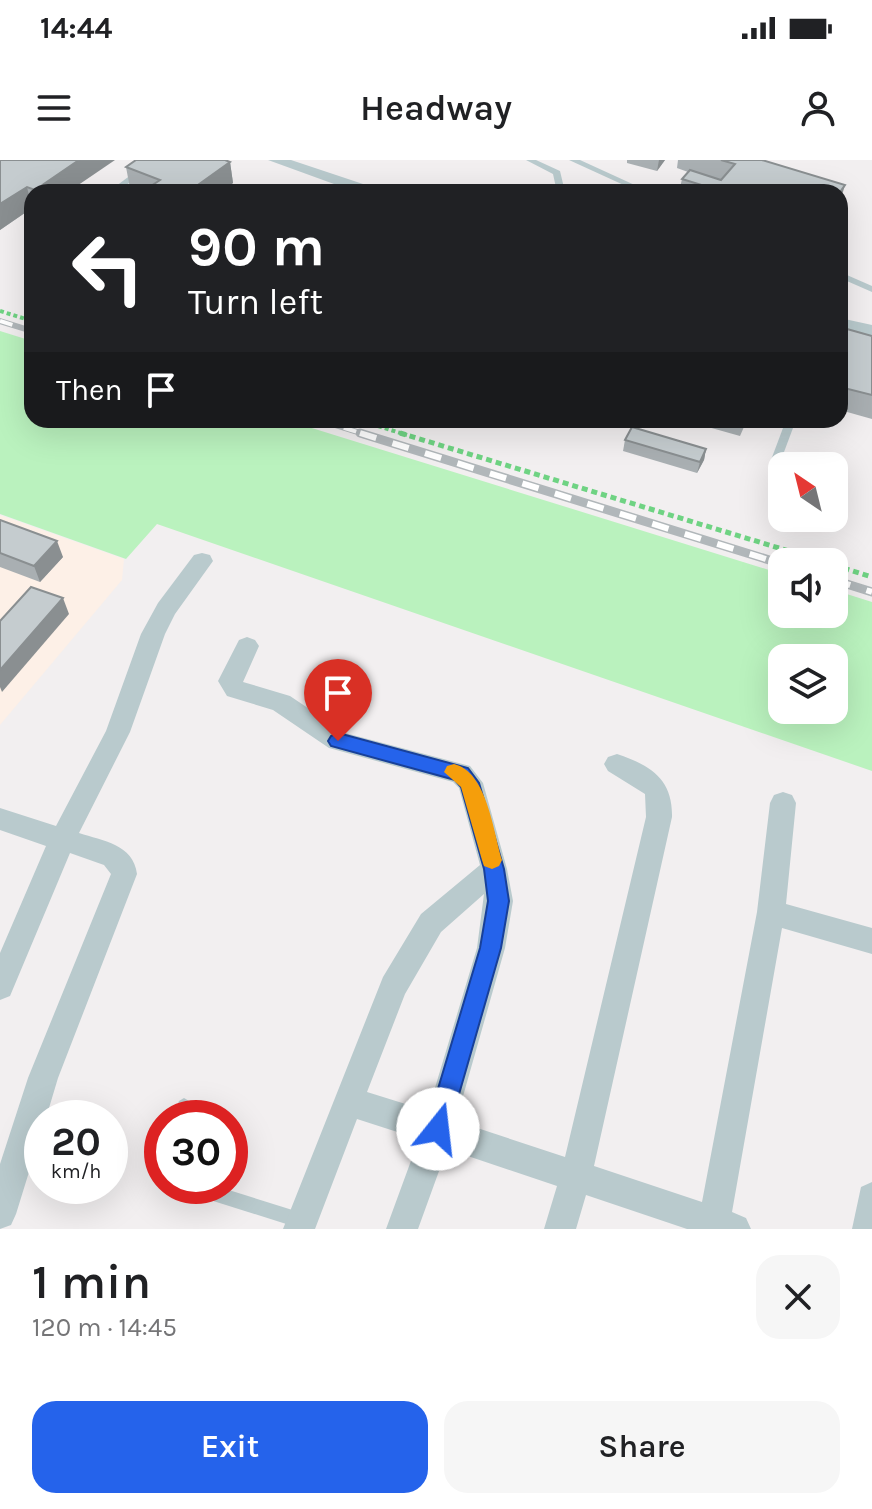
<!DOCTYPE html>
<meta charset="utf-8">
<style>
body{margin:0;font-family:Karla,sans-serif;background:#f6f6f6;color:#202124;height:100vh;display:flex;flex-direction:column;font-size:30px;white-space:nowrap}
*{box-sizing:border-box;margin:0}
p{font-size:26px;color:#757577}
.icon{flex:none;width:44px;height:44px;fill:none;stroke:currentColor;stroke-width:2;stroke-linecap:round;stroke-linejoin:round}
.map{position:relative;height:1069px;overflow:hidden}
.panel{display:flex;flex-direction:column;background:#fff;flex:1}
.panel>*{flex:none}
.hud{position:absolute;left:24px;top:24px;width:824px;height:244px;border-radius:24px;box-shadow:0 8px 32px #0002;background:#202124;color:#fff;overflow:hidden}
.needle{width:52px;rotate:325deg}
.buttons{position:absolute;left:768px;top:292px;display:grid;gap:16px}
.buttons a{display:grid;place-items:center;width:80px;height:80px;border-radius:16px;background:#fff;box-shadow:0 8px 32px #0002;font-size:40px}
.speed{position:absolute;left:24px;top:940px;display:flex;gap:16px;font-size:40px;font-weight:700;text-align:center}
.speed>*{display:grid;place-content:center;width:104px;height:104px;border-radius:50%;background:#fff;box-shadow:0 8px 32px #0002;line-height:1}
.speed small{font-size:20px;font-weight:400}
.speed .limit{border:12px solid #d22;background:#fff;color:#111}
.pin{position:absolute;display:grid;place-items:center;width:68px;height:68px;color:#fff;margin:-82px -34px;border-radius:50% 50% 50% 0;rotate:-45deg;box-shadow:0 0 8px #0007}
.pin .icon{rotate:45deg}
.me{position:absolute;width:88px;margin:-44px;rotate:16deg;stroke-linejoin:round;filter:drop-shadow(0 0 6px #0008)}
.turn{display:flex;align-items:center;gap:28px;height:168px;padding:0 32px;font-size:36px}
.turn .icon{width:104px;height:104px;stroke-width:2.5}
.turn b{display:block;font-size:56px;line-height:68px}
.then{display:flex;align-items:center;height:76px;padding:0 32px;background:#0003;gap:16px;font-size:30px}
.round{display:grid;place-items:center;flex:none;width:84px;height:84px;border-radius:24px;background:#f6f6f6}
.overview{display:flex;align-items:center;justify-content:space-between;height:136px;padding:0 32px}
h1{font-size:48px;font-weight:600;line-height:60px}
.cta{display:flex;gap:16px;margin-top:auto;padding:16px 32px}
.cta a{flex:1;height:92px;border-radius:24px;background:#2563eb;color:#fff;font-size:32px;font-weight:600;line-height:92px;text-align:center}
.cta a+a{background:#f6f6f6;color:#202124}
.status{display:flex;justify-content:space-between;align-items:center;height:56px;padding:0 40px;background:#fff;direction:ltr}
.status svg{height:22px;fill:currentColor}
header{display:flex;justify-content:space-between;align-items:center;height:104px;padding:0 32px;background:#fff;font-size:36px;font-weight:600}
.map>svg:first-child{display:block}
.commercial{fill:#fdf0e7}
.green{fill:#baf2be;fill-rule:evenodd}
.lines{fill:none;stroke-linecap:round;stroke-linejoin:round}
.path-far1{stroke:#6fd383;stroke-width:4;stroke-dasharray:4 3;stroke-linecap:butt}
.path{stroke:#6fd383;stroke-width:5;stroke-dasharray:6 4;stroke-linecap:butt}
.service{fill:#b9cacd;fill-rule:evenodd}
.minor{fill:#b9cacd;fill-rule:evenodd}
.rail-far1-casing{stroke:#b1b7ba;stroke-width:6}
.rail-casing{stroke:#b1b7ba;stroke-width:9}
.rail-far1{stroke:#fff;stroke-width:4;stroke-dasharray:13;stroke-linecap:butt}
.rail{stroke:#fff;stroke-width:6;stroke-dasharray:17;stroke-linecap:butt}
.wall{fill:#a9afb2}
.shaded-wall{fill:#8a8f91}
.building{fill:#c5cccf;stroke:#8a8f91;stroke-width:2}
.route{fill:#2563eb;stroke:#184099;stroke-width:2}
.slow{fill:#f59e0b}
</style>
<div class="status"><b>14:44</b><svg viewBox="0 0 49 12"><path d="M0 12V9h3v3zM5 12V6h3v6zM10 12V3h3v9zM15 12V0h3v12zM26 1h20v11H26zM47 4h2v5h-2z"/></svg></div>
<header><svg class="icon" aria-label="menu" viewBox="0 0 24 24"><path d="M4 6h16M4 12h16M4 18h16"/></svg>Headway<svg class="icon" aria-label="person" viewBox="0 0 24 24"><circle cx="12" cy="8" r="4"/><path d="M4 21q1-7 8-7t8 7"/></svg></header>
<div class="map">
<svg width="872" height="1069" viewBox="0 0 872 1069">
<rect width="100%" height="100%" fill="#f2eff0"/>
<polygon class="commercial" points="0,355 124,399 122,420 0,565"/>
<path class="green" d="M0 171 32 181V260H286L782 414V454H834V430L872 442V611L157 364 126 399 0 354ZM782 498H834V550H782Z"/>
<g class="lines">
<g class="path-far1">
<polyline points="0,151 32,161"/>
<polyline points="358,260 407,275"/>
</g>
<g class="path">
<polyline points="400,273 825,402"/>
<polyline points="834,405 872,417"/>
</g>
<g class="service">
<polygon points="151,0 160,0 117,32 108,32"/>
<polygon points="526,0 536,0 560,11 565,32 557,32 553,14"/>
<polygon points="569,0 580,0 650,32 639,32"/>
<polygon points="840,112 872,126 872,132 840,118"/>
<polygon points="786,260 796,260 781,300 776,303 771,300"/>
<polygon points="184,938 189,941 192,946 188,958 172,958 179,941"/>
<polygon points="183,1026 216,1026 302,1053 308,1055 310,1061 308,1067 302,1069 191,1034 185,1032"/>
</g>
<g class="minor">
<polygon points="268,0 291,0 378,29 380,32 356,32"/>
<polygon points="840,158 872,165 872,177 840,168"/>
<path d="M202 393 210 395 213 401 175 454 165 474 130 572 79 673C103 681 133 684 137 714L58 918 46 958H42V970L16 1054 11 1065 0 1069V1004L28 918 111 714 104 705 70 693 10 836 0 840V793L46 686 0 670V648L56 666 106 571 141 474 158 443 194 395Z"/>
<path d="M247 477 255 480 259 486 243 522 290 536 345 573 470 606 483 623 507 709 513 741 505 788 456 961 565 997 646 657 645 634 608 611 604 604 608 597 617 594C650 605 673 619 672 657L594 1006 702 1042 757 752 770 643 774 635 783 632 792 635 796 643 786 744 872 768V794L782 768 732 1052 746 1058 751 1069H687L586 1035 576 1069H544L557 1026 447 989 418 1069H386L419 979 357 959 315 1069H283L383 817 421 754 480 705 459 628 453 622 329 588 273 550 227 536 218 521 239 480ZM484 734 477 788 428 951 367 932 405 834 441 772Z"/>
<polygon points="872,1022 872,1069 852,1069 861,1027"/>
</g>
<g class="rail-far1-casing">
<g id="rail-far1">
<polyline points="0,161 32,171"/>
<polyline points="319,260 367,275"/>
</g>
</g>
<g class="rail-casing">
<g id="rail">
<polyline points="360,273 782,404"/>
<polyline points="834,420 872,432"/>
</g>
</g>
<use href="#rail-far1" class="rail-far1"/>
<use href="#rail" class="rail"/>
</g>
<g class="wall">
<polygon points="0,0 68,32 32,32 32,48 0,70"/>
<polygon points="627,0 665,0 657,11 627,3"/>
<polygon points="678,0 762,0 840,32 659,32 679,32 682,19 688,12 677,8"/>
<polygon points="230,2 233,23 220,32 141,32 130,28 126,7"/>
<polygon points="872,176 872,259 840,250 840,187"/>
<polygon points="683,260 747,260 740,276"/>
<polygon points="625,280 706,289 704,300 697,313 623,291"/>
<polygon points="0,360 63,397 40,422 0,407"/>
</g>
<g class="shaded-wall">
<polygon points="79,0 115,0 68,32 36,32 35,30"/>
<polygon points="659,0 665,0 657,11"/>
<polygon points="230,2 233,23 220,32 188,32"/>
<polygon points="845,25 840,42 840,32"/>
<polygon points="27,27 32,48 0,70 0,44"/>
<polygon points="706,289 704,300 697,313 700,302"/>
<polygon points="57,381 63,397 40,422 34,406"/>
<polygon points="63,438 69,454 2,532 0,527 0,510"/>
</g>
<g class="building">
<polygon points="0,0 79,0 35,30 27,27 0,44"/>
<polygon points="136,0 225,0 230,2 188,32 142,32 160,20 126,7"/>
<polygon points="721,0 762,0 845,25 840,32 724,32 682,19 690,10 721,20 735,4"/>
<polygon points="664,27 680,32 659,32"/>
<polygon points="257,29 268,32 254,32"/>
<polygon points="847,169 872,176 872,235 840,227 840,187"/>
<polygon points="726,260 745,260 743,265"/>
<polygon points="632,267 706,289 700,302 625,280"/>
<polygon points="0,360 57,381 34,406 0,393"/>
<polygon points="31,427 63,438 0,510 0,461"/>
</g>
<polygon class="route" points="338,573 468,608 479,623 504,709 509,741 501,788 449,969 446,978 438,981 429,978 426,969 480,788 488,741 484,709 461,627 455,620 331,586 328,581 331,576"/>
<path class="slow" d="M454 604C487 612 493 670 502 700L499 706 492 709 484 706 482 700 461 627 444 612 447 606Z"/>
</svg>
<div class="buttons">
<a><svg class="needle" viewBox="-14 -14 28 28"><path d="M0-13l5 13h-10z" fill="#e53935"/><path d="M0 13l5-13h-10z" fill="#757577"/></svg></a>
<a><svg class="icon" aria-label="sound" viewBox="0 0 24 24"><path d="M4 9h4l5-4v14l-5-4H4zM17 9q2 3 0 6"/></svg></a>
<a><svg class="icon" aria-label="layers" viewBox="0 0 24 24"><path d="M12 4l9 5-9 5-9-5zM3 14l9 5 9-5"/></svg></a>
</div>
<div class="speed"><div>20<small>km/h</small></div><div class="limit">30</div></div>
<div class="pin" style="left:338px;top:581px;background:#d93025"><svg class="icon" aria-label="arrive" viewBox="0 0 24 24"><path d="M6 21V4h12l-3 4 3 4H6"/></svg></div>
<svg class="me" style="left:438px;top:969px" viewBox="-20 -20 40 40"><circle r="19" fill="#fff"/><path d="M0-13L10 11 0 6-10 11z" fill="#2563eb"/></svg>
<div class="hud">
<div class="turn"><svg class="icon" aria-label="left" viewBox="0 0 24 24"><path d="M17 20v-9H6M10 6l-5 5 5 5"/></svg><div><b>90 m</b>Turn left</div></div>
<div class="then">Then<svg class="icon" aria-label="arrive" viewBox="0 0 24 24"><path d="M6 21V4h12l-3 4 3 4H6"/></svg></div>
</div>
</div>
<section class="panel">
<div class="overview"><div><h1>1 min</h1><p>120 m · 14:45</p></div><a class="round"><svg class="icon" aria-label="close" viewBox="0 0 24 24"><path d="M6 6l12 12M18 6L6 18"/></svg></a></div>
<div class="cta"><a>Exit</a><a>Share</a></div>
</section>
